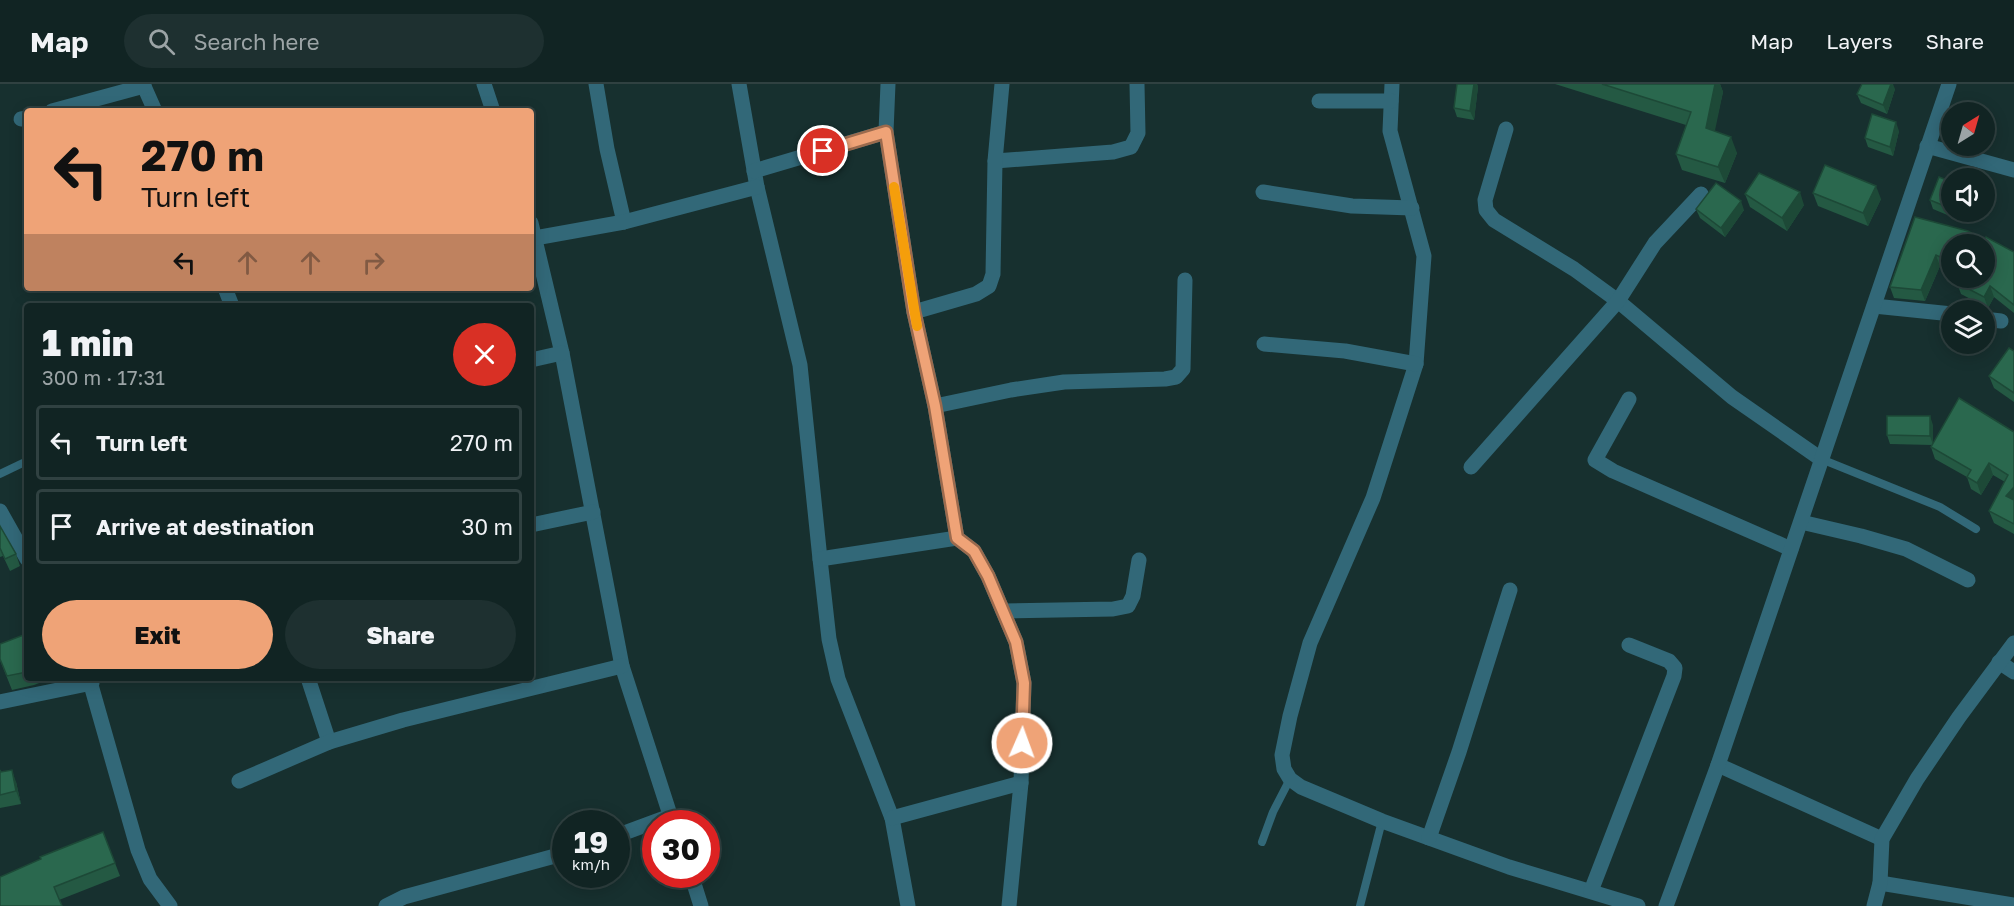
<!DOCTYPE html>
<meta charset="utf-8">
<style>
body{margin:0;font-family:"Golos Text",sans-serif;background:#1e3030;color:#f1f3f6;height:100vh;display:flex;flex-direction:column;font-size:22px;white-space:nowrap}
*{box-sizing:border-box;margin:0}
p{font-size:20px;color:#9ca4a6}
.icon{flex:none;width:33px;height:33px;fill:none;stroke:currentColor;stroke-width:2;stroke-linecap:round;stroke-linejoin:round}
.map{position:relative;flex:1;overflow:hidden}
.drawer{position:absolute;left:24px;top:219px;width:510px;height:378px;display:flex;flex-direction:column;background:#112423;border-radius:6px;box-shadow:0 3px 15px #0003,0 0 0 2px #304141}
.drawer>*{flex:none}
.banner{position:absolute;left:24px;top:24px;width:510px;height:183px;border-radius:6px;box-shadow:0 3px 15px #0003,0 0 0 2px #304141;background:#efa377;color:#111;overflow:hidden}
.needle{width:39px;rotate:37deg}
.tools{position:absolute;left:1941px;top:18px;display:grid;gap:12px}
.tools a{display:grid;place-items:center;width:54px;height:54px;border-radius:50%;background:#112423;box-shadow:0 3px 15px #0003,0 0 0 2px #304141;font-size:30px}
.speed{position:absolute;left:552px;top:726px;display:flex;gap:12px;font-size:30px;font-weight:700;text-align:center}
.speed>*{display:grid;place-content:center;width:78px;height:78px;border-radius:50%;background:#112423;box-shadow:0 3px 15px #0003,0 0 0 2px #304141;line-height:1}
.speed small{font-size:15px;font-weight:400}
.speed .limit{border:9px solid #d22;background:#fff;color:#111}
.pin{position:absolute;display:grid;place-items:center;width:51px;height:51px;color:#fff;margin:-26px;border:3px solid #fff;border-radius:50%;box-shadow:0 2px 6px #0007}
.me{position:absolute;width:66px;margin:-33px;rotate:2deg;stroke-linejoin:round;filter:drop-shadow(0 0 4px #0008)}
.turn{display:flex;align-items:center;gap:21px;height:126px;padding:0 18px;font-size:27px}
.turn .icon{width:78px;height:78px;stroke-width:2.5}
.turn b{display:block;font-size:42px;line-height:51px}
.lanes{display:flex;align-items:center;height:57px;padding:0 18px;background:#0003;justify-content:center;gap:30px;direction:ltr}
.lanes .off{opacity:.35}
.round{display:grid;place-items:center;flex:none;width:63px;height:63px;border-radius:32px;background:#1e3030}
.overview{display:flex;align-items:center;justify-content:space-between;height:102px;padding:0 18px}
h1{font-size:36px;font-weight:800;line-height:45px}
.primary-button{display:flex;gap:12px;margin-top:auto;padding:12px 18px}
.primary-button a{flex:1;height:69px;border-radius:36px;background:#efa377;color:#111;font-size:24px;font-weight:800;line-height:69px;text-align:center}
.primary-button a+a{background:#1e3030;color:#f1f3f6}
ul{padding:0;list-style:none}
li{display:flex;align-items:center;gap:18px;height:75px;margin:0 12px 9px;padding:0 6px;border:3px solid #304141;border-radius:6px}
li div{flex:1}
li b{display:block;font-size:22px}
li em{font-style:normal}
header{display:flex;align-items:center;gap:36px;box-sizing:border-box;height:84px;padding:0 30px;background:#112423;border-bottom:2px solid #304141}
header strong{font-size:28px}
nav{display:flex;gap:33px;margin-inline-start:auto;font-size:21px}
.search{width:420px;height:54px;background:#1e3030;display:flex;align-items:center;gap:15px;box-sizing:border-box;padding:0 21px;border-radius:33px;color:#9ca4a6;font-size:22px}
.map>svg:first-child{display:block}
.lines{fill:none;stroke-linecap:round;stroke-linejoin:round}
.service{stroke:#326878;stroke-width:8}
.minor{stroke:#326878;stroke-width:15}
.wall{fill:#245943}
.shaded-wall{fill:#1d4937}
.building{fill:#2a684e;stroke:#1d4937;stroke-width:1.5}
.route-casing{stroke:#9b6a4d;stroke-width:15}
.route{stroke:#efa377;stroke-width:10}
.slow{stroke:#f59e0b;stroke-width:10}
</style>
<header>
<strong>Map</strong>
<div class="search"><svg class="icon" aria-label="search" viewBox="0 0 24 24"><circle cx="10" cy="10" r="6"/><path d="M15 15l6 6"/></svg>Search here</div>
<nav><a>Map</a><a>Layers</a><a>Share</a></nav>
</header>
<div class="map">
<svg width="2014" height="822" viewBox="0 0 2014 822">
<rect width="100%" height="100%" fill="#17302f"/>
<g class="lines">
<g class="service">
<polyline points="1821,375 1940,423 1976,445"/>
<polyline points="0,390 27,377"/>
<polyline points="1262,758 1273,728 1290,695"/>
<polyline points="1360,822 1382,737"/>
</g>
<g class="minor">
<polyline points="143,0 155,27"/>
<polyline points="484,0 493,27"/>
<polyline points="596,0 607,65 624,138"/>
<polyline points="739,0 757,103 800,281 820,475 829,555 838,595 892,734 908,822"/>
<polyline points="888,0 886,48 914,228 935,322 957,454 974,467 988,492 1016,558 1024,599 1021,699 1009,822"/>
<polyline points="1392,0 1390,47 1424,172 1416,280 1373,414 1310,559 1290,632 1282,671 1284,685 1290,695 1301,703 1382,737 1509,783 1638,822"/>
<polyline points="1319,17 1391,17"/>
<polyline points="52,27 144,2"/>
<polyline points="21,35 27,34"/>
<polyline points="1506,45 1485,116 1486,126 1494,136 1574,185 1618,217 1732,313 1821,375"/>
<polyline points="1927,62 2014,86"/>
<polyline points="995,77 1113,68 1131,63 1138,49 1137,0"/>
<polyline points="754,87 886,48"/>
<polyline points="1263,108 1352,122 1412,124"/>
<polyline points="531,139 562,269 622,582 673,740"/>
<polyline points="535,154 624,138 757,103"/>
<polyline points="225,204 232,222"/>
<polyline points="1874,222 1952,230"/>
<polyline points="914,228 976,210 989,202 993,190 995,77 1002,0"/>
<polyline points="1984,235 2001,237"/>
<polyline points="1264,260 1345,267 1416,280"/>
<polyline points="531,276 562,269"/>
<polyline points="1629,315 1595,376 1613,387 1791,465"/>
<polyline points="935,322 1011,306 1064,298 1165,295 1176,293 1183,285 1185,196"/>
<polyline points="1471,383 1618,217 1655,159 1701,110"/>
<polyline points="0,427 27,475"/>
<polyline points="1801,438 1861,452 1906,465 1968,496"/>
<polyline points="531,441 593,428"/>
<polyline points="820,475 957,454"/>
<polyline points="1003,527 1113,525 1128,522 1133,512 1139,476"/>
<polyline points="1999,578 2014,588"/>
<polyline points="89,594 138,766 150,795 170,822"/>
<polyline points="308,594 329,658"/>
<polyline points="0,618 92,599"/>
<polyline points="1718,681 1882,755"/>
<polyline points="239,697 329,658 403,636 622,582"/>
<polyline points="892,734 1021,699"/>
<polyline points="616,752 670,732"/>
<polyline points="1429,754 1459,668 1510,506"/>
<polyline points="691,790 701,822"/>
<polyline points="1880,799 2014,821"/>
<polyline points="1591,807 1674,592 1675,584 1669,577 1629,561"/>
<polyline points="386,822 404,813 566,769"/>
<polyline points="1666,822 1718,681 1949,0"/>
<polyline points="1874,822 1880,799 1882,755 1917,695 1959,633 2014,559"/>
</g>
</g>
<g class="wall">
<polygon points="1457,0 1477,0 1478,3 1474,36 1457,33 1454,24"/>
<polygon points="1555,0 1720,0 1723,8 1714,47 1737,69 1725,99 1682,86 1676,70 1686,41"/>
<polygon points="1895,5 1887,30 1861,19 1857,10"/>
<polygon points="1899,47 1893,72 1868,63 1865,54"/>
<polygon points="1952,98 1952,128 1975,128 1969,140 1933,125 1930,116"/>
<polygon points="1813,109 1881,115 1868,142 1818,122"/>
<polygon points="1745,110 1804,121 1787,147 1750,123"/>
<polygon points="1696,125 1744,126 1725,153 1700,134"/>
<polygon points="1915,133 1984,157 2014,168 2014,229 1994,213 1988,224 1961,210 1957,199 1984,194 1952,160 1952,183 1946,179 1944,184 1940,182 1925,217 1894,214 1890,203"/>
<polygon points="2014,267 2014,318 1994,304 1989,292"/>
<polygon points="1933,341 1933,359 2014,348 2014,450 1994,439 1989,427 2005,398 1993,391 1981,411 1971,405 1967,393 1935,375 1931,363 1932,361 1890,360 1887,351"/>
<polygon points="0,442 16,470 20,482 10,487 3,472 0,473"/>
<polygon points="27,553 27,594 52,594 34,601 12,606 0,576"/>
<polygon points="0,686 1,688 16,698 21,720 0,724"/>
<polygon points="115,779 120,792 59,816 0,822"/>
</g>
<g class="shaded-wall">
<polygon points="1474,0 1477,0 1478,3 1474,36 1470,27"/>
<polygon points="1715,0 1720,0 1723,8 1712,61 1706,44"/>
<polygon points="1891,0 1893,0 1895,5 1887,30 1883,21"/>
<polygon points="1987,29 1990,38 1984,55 1984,36"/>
<polygon points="1896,38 1899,47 1893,72 1890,63"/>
<polygon points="1731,53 1737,69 1725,99 1718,83"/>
<polygon points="1876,102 1881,115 1868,142 1863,129"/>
<polygon points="1800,108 1804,121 1787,147 1782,134"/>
<polygon points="1741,117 1744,126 1725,153 1721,144"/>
<polygon points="1967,128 1975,128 1969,140 1966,131"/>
<polygon points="1942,168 1946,179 1944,184 1940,173"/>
<polygon points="1936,171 1940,182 1925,217 1921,206"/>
<polygon points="1990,202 1994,213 1988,224 1984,213"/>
<polygon points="1930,332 1933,341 1933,361 1930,352"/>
<polygon points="1989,379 1993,391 1981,411 1977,399"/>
<polygon points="2014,403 2014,420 2006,412"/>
<polygon points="12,686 16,698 21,720 16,707"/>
</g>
<g class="building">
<polygon points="1457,0 1474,0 1470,27 1454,24"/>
<polygon points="1602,0 1715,0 1706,44 1731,53 1718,83 1676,70 1691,28"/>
<polygon points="1862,0 1891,0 1883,21 1857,10"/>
<polygon points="1962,21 1987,29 1984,36 1984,28 1960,28"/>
<polygon points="1872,30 1896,38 1890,63 1865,54"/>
<polygon points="1825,81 1876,102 1863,129 1813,109"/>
<polygon points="1759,89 1800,108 1782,134 1745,110"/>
<polygon points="1939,93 1952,98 1952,125 1930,116"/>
<polygon points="1716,99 1741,117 1721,144 1696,125"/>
<polygon points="1957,128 1967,128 1966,131"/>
<polygon points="1915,133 1968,147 1984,157 1986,153 2014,168 2014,221 1990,202 1984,213 1957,199 1960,194 1984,194 1984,160 1952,160 1952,175 1942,168 1940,173 1936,171 1921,206 1890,203"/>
<polygon points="2009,264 2014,267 2014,309 1989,292"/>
<polygon points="1959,314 2014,348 2014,403 2006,412 2014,416 2014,440 1989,427 2008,391 1989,379 1977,399 1967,393 1971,386 1931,363"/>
<polygon points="1887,332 1930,332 1930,352 1887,351"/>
<polygon points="0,442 16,470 5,475 0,464"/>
<polygon points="26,550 27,553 27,588 7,592 0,575 0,560"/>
<polygon points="0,686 1,688 12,686 16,707 0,711"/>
<polygon points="103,748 115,779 54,803 62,822 0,822 0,793 41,775 40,773"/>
</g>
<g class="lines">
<g class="route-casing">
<polyline id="route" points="823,67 886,48 914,228 935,322 957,454 974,467 988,492 1016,558 1024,599 1022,659"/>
</g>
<use href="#route" class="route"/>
<polyline class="slow" points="894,103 917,242"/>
</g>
</svg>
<div class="tools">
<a><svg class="needle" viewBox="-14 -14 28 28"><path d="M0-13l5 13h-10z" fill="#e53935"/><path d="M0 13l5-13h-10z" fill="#9ca4a6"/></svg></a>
<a><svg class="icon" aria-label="sound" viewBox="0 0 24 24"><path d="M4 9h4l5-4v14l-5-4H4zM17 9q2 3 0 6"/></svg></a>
<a><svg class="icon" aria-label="search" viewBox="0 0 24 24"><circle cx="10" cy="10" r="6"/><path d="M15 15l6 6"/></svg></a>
<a><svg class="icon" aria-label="layers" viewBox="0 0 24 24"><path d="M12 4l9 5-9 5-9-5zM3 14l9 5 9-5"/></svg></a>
</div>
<div class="speed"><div>19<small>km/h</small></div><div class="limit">30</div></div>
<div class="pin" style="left:823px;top:67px;background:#d93025"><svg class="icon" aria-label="arrive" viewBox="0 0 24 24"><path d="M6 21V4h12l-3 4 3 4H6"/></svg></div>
<svg class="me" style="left:1022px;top:659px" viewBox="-20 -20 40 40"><circle r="17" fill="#efa377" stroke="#fff" stroke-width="3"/><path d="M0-11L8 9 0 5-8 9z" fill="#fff"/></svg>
<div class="banner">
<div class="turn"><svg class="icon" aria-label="left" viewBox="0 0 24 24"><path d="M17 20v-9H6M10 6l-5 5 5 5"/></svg><div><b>270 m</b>Turn left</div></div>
<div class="lanes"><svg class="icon" aria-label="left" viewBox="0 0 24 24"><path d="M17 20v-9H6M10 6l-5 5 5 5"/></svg><svg class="icon off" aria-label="ahead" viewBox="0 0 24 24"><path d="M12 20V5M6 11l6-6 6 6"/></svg><svg class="icon off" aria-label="ahead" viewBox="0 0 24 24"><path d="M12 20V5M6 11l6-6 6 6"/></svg><svg class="icon off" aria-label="right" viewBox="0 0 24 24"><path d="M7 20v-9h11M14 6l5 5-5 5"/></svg></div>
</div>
<section class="drawer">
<div class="overview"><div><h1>1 min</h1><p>300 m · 17:31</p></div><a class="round" style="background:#d93025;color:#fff"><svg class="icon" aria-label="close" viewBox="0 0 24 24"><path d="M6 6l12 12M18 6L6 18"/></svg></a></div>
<ul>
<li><svg class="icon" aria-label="left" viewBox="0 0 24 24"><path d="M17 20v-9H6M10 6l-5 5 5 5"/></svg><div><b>Turn left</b></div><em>270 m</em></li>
<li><svg class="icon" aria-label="arrive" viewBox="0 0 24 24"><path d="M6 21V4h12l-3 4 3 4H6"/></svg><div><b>Arrive at destination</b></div><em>30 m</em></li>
</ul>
<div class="primary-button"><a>Exit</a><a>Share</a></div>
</section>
</div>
